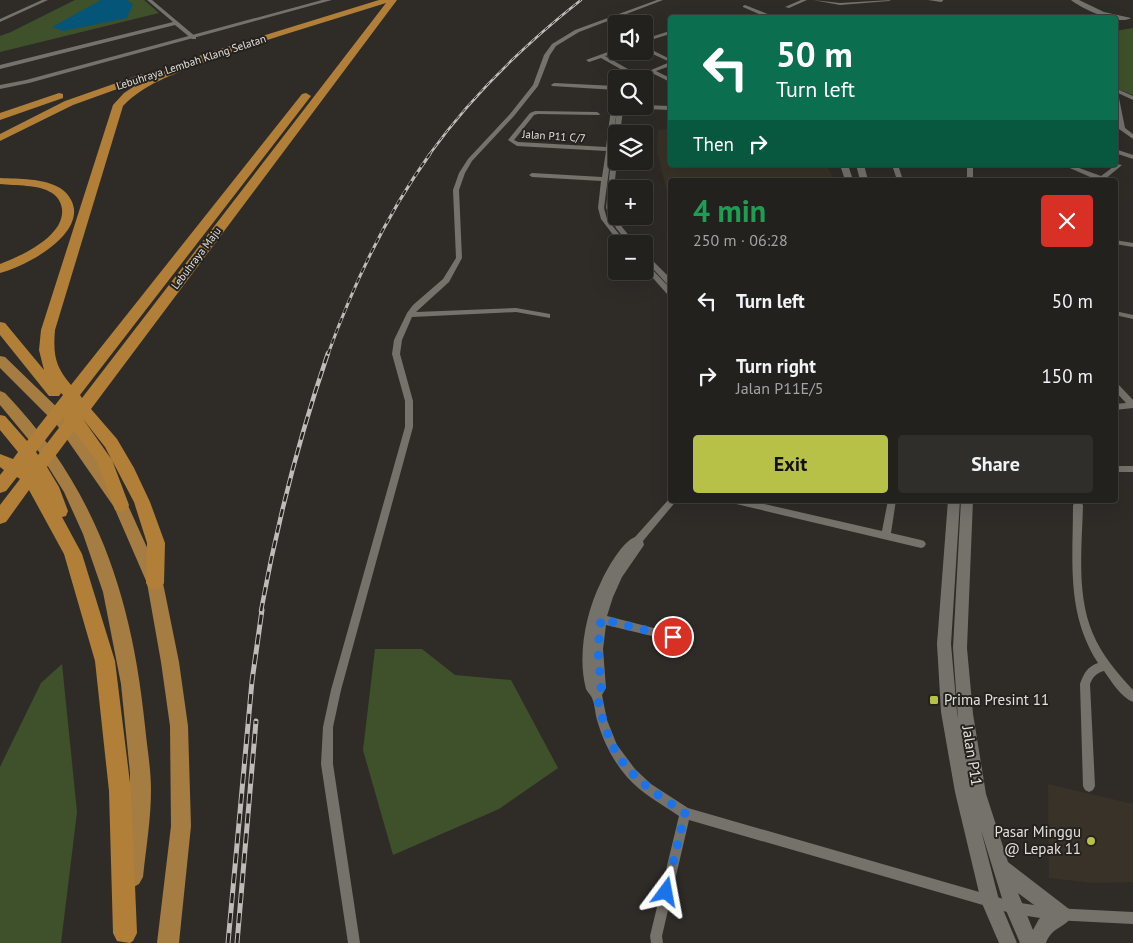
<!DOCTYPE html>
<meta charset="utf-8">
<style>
body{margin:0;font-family:"PT Sans",sans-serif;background:#2f2e2b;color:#f1f3f6;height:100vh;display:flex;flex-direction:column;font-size:19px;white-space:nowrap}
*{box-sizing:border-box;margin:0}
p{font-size:16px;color:#a3a3a4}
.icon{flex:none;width:28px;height:28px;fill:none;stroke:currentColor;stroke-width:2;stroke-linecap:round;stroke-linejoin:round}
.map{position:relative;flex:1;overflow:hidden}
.side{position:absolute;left:668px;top:178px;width:450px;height:325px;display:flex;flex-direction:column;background:#23211e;border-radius:5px;box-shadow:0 5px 20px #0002,0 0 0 1px #403e3c}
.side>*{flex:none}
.hud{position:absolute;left:668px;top:15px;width:450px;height:152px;border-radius:5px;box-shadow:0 5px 20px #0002,0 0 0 1px #403e3c;background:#0b6e4f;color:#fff;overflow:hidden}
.controls{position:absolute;left:608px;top:15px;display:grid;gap:10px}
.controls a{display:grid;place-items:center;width:45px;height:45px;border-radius:5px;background:#23211e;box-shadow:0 5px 20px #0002,0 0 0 1px #403e3c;font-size:25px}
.pin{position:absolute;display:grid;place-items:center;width:42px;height:42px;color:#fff;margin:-21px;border:2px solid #fff;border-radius:50%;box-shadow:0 1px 5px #0007}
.me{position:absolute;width:55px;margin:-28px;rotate:13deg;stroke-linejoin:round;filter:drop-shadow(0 0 4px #0008)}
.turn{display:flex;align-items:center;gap:18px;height:105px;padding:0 25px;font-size:22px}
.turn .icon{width:65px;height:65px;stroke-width:2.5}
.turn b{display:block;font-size:35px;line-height:42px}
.then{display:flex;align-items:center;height:48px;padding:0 25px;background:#0003;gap:10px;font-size:19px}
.round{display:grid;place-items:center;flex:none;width:52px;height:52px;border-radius:5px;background:#2f2e2b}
.head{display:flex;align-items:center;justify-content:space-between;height:85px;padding:0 25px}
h1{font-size:30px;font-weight:700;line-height:38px;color:#1e9e55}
.action{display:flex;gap:10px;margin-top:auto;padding:10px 25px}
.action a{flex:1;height:58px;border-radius:5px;background:#b8c147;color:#111;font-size:20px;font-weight:700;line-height:58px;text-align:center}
.action a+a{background:#2f2e2b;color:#f1f3f6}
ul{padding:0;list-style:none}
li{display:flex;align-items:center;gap:15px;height:75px;padding:0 25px}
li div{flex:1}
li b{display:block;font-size:19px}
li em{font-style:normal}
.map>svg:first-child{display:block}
.built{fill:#383228}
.green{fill:#3f512a}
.water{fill:#045577}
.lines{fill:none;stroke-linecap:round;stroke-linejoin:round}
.minor{fill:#75726c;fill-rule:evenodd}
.tertiary{fill:#75726c;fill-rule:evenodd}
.secondary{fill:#75726c;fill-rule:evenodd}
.trunk{fill:#a57c42;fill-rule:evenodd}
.motorway{fill:#b17f38;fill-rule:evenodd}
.rail-far3-casing{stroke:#bebbb8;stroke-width:2.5}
.rail-far2-casing{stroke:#bebbb8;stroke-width:3}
.rail-far1-casing{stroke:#bebbb8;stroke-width:4.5}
.rail-casing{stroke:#bebbb8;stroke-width:5}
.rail-far3{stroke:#25221e;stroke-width:1;stroke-dasharray:4.5;stroke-linecap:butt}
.rail-far2{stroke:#25221e;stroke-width:2;stroke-dasharray:5.5;stroke-linecap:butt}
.rail-far1{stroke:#25221e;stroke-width:2.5;stroke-dasharray:8;stroke-linecap:butt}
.rail{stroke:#25221e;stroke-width:3;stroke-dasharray:10;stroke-linecap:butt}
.route{stroke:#1a73e8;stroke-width:9;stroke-dasharray:0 16.2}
.poi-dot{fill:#b8c147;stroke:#25221e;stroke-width:2}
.labels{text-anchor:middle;stroke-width:4;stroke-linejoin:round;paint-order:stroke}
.far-street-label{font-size:11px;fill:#e2e0dd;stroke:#25221e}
.near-poi-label{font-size:15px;fill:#e2e0dd;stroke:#25221e;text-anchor:start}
.near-street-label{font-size:15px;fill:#e2e0dd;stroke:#25221e}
</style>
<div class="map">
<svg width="1133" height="943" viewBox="0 0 1133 943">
<rect width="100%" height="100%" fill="#2f2c28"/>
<g class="built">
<polygon points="670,129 670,165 827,165 834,180 670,180 670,205 657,151 658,130"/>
<polygon points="1048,784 1133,804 1133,882 1093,883 1049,878"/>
</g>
<g class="green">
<polygon points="75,0 144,0 159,13 0,52 0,36 11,32"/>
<polygon points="1133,28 1133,95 1115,88 1115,31"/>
<polygon points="375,649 422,649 455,675 511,680 558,768 499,809 393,855 363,750"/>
<polygon points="62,664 77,812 61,943 0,943 0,767 41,683"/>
</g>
<polygon class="water" points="101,0 127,0 133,4 127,18 63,31 52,27"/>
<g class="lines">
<g class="minor">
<polygon points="42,0 48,0 0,22 0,19"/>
<polygon points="147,0 152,0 196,37 196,39 192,39 175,25 0,69 0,65 173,22"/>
<polygon points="657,0 663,0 579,32 556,46 550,55 538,86 514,116 472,161 465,173 459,190 462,258 449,282 416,312 516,308 550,314 550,318 516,312 412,317 402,340 400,354 413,401 413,427 341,690 333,727 333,764 360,943 348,943 321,764 323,727 331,690 405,427 405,401 392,354 394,340 407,313 413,305 443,279 456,258 453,190 459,173 468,159 510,114 533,85 544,55 552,44 575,30"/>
<polygon points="801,0 807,0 789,8 785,7"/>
<polygon points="813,0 840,3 891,0 889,1 840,5"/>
<polygon points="928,0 943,0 943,1 941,2"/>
<polygon points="745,5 775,17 775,18 768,18 743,7 743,6"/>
<polygon points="896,14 927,18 800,18 802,17"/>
<polygon points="670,31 670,34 644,42 644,39"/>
<polygon points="644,46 670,59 670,66 656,71 670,78 670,82 652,73 637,79 630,79 670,62 644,50"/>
<polygon points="616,49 618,52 605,56 628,69 628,71 624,71 601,58 589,62 586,60"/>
<polygon points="554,83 616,86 616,90 552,86 551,85"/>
<polygon points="1115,88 1133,96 1133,100 1118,93 1125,128 1133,134 1133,139 1119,129 1115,105"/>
<polygon points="616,104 616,106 619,106 617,109 604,208 607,219 627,244 620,244 601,219 598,208 601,181 532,177 529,175 532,173 602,177 606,151 517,146 508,140 530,113 535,111 597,112 600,114 599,115 538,114 534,115 514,140 518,142 606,147 611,109"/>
<polygon points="644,105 670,106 670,110 623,108 620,106"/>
<polygon points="620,108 623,110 620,134 616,134 616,136 614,134 617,110"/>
<polygon points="616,139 617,161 612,208 622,227 636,244 629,244 616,228 606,208 613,141"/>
<polygon points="1115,149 1133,155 1133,159 1115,153"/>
<polygon points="1117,164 1122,165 1104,180 1097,180 1063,165 1071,165 1101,176"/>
<polygon points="892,165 898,165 903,180 897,180"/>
<rect x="967" y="165" width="6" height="15"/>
<polygon points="1115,240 1133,243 1133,247 1115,244"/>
<polygon points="644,253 646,254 670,278 670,284 667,284 644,259"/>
<polygon points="644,262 646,263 670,288 670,294 667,294 644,268"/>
<polygon points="1115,311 1133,315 1133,319 1115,315"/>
<polygon points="1115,383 1118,384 1133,400 1133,408 1115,410 1115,404 1126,403 1115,391"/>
<rect x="1115" y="466" width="18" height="6"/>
<path d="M670 498V500H677L643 541 644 545 642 548 622 577 613 597 607 616 673 633 677 634 678 637 677 640 673 641 606 625 603 649 606 688 602 695 607 720 617 745 635 769 651 784 688 808 1014 902 1053 908 1133 912V924L1053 920 1014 914 689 820 662 936 663 943H651L650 936 679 816C661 804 641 793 627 777 613 761 603 741 597 720 595 713 595 705 592 698 591 695 588 693 586 689 577 655 586 612 601 582 607 569 622 542 635 537Z"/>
<polygon points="728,500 747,500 882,531 888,500 896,500 891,533 921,540 924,541 926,544 924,547 921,548 732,503 729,502"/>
<path d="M1078 502 1081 503 1083 505C1082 547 1076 594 1093 634 1102 655 1117 673 1133 690V702C1121 697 1111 681 1104 671 1096 673 1093 677 1090 684L1095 786 1093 790 1089 792 1085 790 1083 786 1080 684C1084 673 1087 667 1098 663 1066 613 1073 562 1073 505L1075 503Z"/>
</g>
<polygon class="tertiary" points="322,0 332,0 29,83 0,89 0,85 26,80"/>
<g class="secondary">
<path d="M1071 0H1079L1104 12 1131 18C1119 26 1082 9 1071 0Z"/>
<polygon points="840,165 848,165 853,180 845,180"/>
<polygon points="856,165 864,165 868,180 860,180"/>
<path d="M948 500H960L951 644 957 712 958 719 953 648 961 500H973L967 648 973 714 986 794 1008 862 1069 909 1072 915C1067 928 1052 926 1046 943H1020L1005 908 981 830 999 900 1017 943H999L981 901 955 792 941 712 937 644ZM1018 893 1046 914 1039 919 1033 930Z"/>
</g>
<g class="trunk">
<polygon points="0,356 5,357 67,417 126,501 163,583 179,662 188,726 191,826 179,943 157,943 171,826 170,726 161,662 147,583 114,507 57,425 0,368"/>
<path d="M0 391 5 393C96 488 132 596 145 726 147 747 151 769 151 790 151 819 146 848 143 877L139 884 132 888 125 884 121 877 130 812V773L121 684 103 592 83 534 64 492 39 452 0 405Z"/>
</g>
<g class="motorway">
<path d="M379 0H397L91 409 117 439 134 468 150 502 165 543 164 583 161 588 155 590 149 588 146 583 147 543 134 502 105 447 83 419 112 460 129 505 127 510 121 511 115 510 97 462 74 431 47 467 59 487 68 511 66 516 62 517 82 554 115 661 131 791 137 933 133 941 130 943 117 941 113 933 109 791 95 661 64 554 29 490 6 522 0 524V505L20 479 17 477 6 491 0 493V475L4 470 0 467V454L13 459 18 452 0 430V415L5 416 27 441 63 395 61 393 59 396H49L0 335V322L5 323 44 370 39 350 41 330 113 105 124 93 145 79 73 105 0 141V134L65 101 142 74H148L149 77 196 59 201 55ZM386 3 82 398 80 395 311 96 306 93 302 94 71 385C55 366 53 355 55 330L123 106C144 84 172 75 200 64 260 40 324 23 386 3ZM63 417 65 420 38 455 36 452Z"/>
<polygon points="59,93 63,94 63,98 0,120 0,113"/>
<path d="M0 178C19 179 43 178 60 188 68 193 73 201 74 209 77 239 24 267 0 273V264C21 256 65 236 62 209 61 202 58 197 52 193 38 184 16 186 0 184Z"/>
</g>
<g class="rail-far3-casing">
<path id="rail-far3" d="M429 155C472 95 524 45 581 0"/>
</g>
<g class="rail-far2-casing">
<path id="rail-far2" d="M328 354C354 283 386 215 430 154"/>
</g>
<g class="rail-far1-casing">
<path id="rail-far1" d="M261 611C277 523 299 438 328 353"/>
</g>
<g class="rail-casing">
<g id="rail">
<polyline points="228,943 252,681 262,610"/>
<polyline points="237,943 256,721"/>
</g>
</g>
<use href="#rail-far3" class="rail-far3"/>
<use href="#rail-far2" class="rail-far2"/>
<use href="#rail-far1" class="rail-far1"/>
<use href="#rail" class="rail"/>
</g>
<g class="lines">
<path class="route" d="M666 892 685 813C630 777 610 761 597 695L601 688 598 649 601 619 673 637"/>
</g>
<g class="poi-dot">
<rect x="929" y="695" width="10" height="10" rx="2.5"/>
<circle cx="1091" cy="841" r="5"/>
</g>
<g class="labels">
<g class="far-street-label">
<text transform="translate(191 62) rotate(-18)" y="4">Lebuhraya Lembah Klang Selatan</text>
<text transform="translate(554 136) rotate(4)" y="4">Jalan P11 C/7</text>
<text transform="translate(196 258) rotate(-53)" y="4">Lebuhraya Maju</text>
</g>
<g class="near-poi-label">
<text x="944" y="705">Prima Presint 11</text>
<text x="1081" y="837" text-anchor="end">Pasar Minggu<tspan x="1081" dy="17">@ Lepak 11</tspan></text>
</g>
<g class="near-street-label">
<text transform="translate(972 756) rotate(81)" y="5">Jalan P11</text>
</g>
</g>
</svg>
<div class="controls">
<a><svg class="icon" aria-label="sound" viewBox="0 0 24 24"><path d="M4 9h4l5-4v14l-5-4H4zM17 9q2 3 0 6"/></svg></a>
<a><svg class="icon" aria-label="search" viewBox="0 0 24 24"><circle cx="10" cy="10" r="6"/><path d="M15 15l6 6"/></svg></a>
<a><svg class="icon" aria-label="layers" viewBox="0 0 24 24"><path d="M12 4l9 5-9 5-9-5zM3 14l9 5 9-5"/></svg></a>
<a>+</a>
<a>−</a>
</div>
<div class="pin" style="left:673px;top:637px;background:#d93025"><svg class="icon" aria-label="arrive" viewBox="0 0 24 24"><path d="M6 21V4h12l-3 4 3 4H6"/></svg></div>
<svg class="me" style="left:666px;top:892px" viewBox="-20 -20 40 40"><path d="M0-17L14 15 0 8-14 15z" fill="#1a73e8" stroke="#fff" stroke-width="4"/></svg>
<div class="hud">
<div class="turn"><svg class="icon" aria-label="left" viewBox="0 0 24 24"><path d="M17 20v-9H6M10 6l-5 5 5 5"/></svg><div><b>50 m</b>Turn left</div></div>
<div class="then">Then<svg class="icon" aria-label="right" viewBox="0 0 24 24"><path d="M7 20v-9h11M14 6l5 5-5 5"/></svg></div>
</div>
<section class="side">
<div class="head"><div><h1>4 min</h1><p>250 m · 06:28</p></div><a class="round" style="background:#d93025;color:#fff"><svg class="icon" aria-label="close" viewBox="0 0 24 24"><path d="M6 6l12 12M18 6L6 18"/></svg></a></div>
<ul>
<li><svg class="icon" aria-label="left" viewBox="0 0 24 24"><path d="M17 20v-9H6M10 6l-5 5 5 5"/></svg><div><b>Turn left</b></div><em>50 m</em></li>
<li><svg class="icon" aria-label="right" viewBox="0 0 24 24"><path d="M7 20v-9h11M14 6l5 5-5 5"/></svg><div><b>Turn right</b><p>Jalan P11E/5</p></div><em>150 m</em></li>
</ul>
<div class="action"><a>Exit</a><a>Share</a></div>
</section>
</div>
